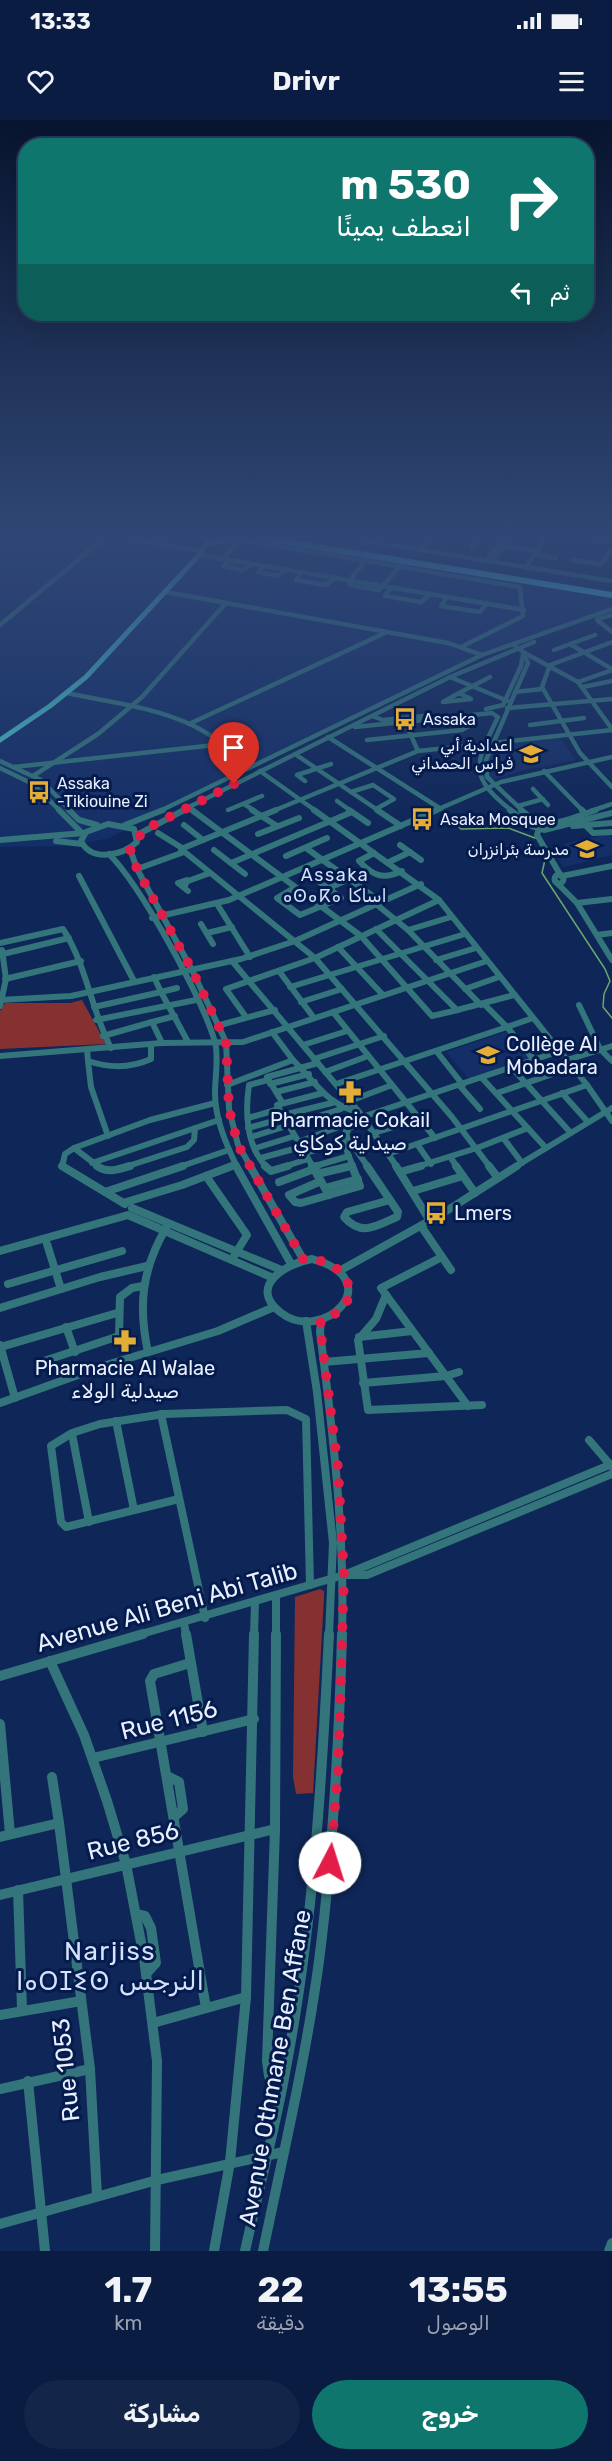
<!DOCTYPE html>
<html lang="ar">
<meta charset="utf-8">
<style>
body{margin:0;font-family:Rubik,"Noto Naskh Arabic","Noto Sans Tifinagh",sans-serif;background:#132549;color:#f1f3f6;direction:rtl;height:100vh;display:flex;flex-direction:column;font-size:22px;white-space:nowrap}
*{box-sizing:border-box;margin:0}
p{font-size:20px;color:#99a1b2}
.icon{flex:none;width:33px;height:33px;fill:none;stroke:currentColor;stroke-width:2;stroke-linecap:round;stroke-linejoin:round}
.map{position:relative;height:2131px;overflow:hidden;direction:ltr}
.details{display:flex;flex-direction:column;background:#0a1c42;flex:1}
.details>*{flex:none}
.guide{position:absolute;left:18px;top:18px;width:576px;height:183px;border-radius:24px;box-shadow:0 6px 24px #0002,0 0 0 2px #2a3a5b;direction:rtl;background:#0f766e;color:#fff;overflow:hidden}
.pin{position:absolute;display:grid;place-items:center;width:51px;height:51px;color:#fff;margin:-62px -26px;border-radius:50% 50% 50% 0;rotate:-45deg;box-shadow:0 0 6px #0007}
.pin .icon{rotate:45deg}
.me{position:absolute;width:66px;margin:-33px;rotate:5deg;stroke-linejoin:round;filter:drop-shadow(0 0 4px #0008)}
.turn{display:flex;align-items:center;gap:21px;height:126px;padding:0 24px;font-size:27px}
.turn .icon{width:78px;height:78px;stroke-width:2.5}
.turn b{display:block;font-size:42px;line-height:51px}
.then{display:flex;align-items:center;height:57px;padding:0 24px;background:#0003;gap:12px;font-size:22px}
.eta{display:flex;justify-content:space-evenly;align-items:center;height:102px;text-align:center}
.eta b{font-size:36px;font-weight:700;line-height:42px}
.cta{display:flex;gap:12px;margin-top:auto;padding:12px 24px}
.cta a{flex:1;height:69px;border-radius:36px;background:#0f766e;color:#fff;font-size:24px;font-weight:700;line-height:69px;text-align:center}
.cta a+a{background:#132549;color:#f1f3f6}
.status{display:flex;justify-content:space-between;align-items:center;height:42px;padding:0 30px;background:#0a1c42;direction:ltr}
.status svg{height:16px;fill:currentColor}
header{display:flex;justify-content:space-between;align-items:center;height:78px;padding:0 24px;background:#0a1c42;font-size:27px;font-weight:700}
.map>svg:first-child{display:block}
.built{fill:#142f67}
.green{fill:#853132}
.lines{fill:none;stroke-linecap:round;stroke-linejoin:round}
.stream{stroke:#6aa76d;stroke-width:1.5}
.minor-far3{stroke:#33757a;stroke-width:4.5}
.minor-far2{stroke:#33757a;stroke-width:6}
.minor-far1{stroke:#33757a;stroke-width:8}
.minor{stroke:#33757a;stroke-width:10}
.major{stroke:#4abcc5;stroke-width:5}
.highway{stroke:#4ad9e4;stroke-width:6}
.route{stroke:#e11d48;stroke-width:10;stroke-dasharray:0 18}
.labels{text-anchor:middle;stroke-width:6;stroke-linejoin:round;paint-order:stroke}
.far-poi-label{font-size:16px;fill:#e9f0fd;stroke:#051b4d;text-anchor:start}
.far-neighbourhood-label{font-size:18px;letter-spacing:1.5px;fill:#d4e2fb;stroke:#051b4d}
.poi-label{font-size:20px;fill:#e9f0fd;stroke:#051b4d;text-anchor:start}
.near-street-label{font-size:24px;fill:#e9f0fd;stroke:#051b4d}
.near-neighbourhood-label{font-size:26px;letter-spacing:1.5px;fill:#d4e2fb;stroke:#051b4d}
</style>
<div class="status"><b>13:33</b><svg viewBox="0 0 49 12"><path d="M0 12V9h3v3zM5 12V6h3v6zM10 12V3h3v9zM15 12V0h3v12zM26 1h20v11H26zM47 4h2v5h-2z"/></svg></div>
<header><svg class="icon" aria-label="menu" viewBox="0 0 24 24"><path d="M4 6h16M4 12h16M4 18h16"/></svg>Drivr<svg class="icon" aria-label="heart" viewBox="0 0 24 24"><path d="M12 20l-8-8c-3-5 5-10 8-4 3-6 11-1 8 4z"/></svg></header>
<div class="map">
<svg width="612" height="2131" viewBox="0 0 612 2131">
<rect width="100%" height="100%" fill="#0e2658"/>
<g class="built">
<polygon points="0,420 282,420 612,478 612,489 480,536 109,718 70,726 0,727"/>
<polygon points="560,618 576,640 524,650 492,660 489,657 487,645 494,624"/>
<polygon points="609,714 612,717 612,735 564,747 557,738 566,723"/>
<polygon points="508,911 529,938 469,959 446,932"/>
</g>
<g class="green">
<polygon points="82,880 106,924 0,929 0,891 5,883 70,883"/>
<polygon points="320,1469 324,1471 324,1477 313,1673 296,1674 293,1657 295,1477"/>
</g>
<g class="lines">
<g class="stream">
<polyline points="448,697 461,709 508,708 535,718"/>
<polyline points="546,735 542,753 605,849 610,861 604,874 603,887 612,898"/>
</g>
<g class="minor-far3">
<polyline points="133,420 202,431"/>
<polyline points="359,420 612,461"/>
<polyline points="594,420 612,422"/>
<polyline points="503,426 536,431"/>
<polyline points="472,427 478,420"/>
<polyline points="421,430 429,420"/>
<polyline points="534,434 556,438"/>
<polyline points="199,435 524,490"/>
<polyline points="222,439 238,423 245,421 520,467 523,496 461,527"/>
<polyline points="366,440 349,461 350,465 379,470 400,446"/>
<polyline points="572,440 601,444 612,429"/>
<polyline points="229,441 224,446 243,450 252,444"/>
<polyline points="486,441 502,420"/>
<polyline points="492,442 507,420"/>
<polyline points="264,446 258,452 278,456 286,450"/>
<polyline points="526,447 544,420"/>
<polyline points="301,453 296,460 326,465 335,458"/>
<polyline points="391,468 385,476 421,482 431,474"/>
<polyline points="165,472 448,523 482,535"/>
<polyline points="447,477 441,486 480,492 487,483"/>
<polyline points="598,499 612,495"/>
<polyline points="597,500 612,512"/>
<polyline points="0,505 102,420"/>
<polyline points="612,522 550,545 542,567 580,633 612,667"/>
<polyline points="570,524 612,549"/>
<polyline points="515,526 523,532 528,543 486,640 487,657 523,691"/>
<polyline points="554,530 595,515"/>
<polyline points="523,532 578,562 612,609"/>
<polyline points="450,557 508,581"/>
<polyline points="578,562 612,550"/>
<polyline points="583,567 612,561"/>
<polyline points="515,572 542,569"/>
<path d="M67 573C109 582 153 587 192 605 214 616 234 631 254 645"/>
<polygon points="459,573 471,579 443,582"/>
<polyline points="459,573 490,557"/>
<polyline points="507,588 612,579"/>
<polyline points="486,589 503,585 521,546 523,535"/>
<polyline points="372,596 383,600 424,596"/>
<polyline points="405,602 418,631"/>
<polyline points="189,604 387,512"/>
<polyline points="530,605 584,598"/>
<path d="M355 607 492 593 498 597C476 643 466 655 512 691"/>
<polyline points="328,617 441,689"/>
<polyline points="367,620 462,610 469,606 465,595"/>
<polyline points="493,623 612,610"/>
<polyline points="295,634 379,691"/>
<polyline points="0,641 41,660 71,691"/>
<polyline points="14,647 224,624"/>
<polyline points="0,648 33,664 60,691"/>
<polyline points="260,651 316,691"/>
<polyline points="544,651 583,691"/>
<polyline points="33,656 98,614 142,577 226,483"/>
<polyline points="305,661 297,655 331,644"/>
<polyline points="533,669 548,685"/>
<polyline points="351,672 373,665 394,679 376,689"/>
<polyline points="337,681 351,691"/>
<polyline points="244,684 255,691"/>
<polyline points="518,686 543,679"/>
<polyline points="189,687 194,691"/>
<polyline points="228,690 262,676"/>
<polyline points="160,691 482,535 612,489"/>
<polyline points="181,691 450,557 534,522"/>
<polyline points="273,691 418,631 485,624"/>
<polyline points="434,691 501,662 612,637"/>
<polyline points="591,691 612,684"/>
</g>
<g class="minor-far2">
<polyline points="59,690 84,715"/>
<polyline points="69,690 79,700 97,705"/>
<polyline points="192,690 361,816 432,896 458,890"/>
<polyline points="252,690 277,706"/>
<polyline points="276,690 181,729 315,838 452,997 490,1047"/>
<polyline points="314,690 439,780 587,965 612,1001"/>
<polyline points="349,690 368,703"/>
<polyline points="377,690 401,706"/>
<polyline points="510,690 531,706 544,710 612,693"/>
<path d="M521 690C547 714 567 699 596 690"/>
<polyline points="582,690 584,692"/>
<path d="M108 704 134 709 137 722C123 735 92 743 81 721L86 712Z"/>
<polyline points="125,705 163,690"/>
<polyline points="184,705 203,720"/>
<polyline points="540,705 537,715 561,756"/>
<polyline points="585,705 593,713 612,712"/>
<polyline points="573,706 612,703"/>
<polyline points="158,713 182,728"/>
<polyline points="258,714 299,698"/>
<polyline points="137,715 184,690"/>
<polyline points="0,720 84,713"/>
<polyline points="56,721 82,724"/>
<polyline points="400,725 421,740"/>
<polyline points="306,728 381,782"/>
<polyline points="130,729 137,749 192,850 226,922 229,989 238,1025 251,1047"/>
<polyline points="214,730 245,754"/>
<path d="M374 733 359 741C373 756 383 760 402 751"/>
<path d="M109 734C141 766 202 878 215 922 219 938 215 956 215 973 215 999 226 1024 237 1047"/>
<polyline points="286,736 327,718"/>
<polyline points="389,742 410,732"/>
<polyline points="231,743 352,692"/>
<polyline points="137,749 184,732"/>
<circle cx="559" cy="759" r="4.5"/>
<polyline points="79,756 134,861"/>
<polyline points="562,756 612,746"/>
<polyline points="188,761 210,753"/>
<polyline points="555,761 577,783 612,840"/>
<polyline points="185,766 187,760 178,763 188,771"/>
<polyline points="294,768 277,778 300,795 341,778 317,760"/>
<polyline points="329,768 369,750"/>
<polyline points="577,783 612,779"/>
<polyline points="217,784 250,837"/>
<polyline points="376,784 408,810 481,885"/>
<polyline points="152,798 229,780 437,690"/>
<polyline points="201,804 213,824"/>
<polyline points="376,809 457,890 514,875"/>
<polyline points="408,810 451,797"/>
<polyline points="207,813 232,807"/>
<polyline points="597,815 612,813"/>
<path d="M0 823 63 809C87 846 91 890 111 928"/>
<polyline points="338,827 383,875"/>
<polyline points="3,834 69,818"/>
<polyline points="436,840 476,828"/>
<polyline points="232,841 359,992 397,1047"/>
<polyline points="279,851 314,898"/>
<polyline points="154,857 161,872 177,868"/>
<polyline points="5,859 81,841"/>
<polyline points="290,867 465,814"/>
<polyline points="465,869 499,857"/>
<polyline points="0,880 71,876 241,839 295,821 421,764"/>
<polyline points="301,882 342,869"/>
<polyline points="579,885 600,929 612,941"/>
<polyline points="0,886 6,859 2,830"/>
<polyline points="94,887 161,872 188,922"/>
<polyline points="333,892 435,1018"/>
<polyline points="246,897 226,869 315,838 439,780"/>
<polyline points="533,898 507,907 535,941"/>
<polyline points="96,900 196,880"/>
<polyline points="152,902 175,896"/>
<polyline points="220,905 275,890"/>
<polyline points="103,916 152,902 162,923"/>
<polyline points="303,925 347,911"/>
<path d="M87 929 88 941C109 948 131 948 151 939V924"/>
<polyline points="437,932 463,965"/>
<polyline points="0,936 162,923 243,922 487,841"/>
<polyline points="314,939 384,916"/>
<path d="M293 940C314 961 328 986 359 992"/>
<polyline points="567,940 612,926"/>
<polyline points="88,941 91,967 108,1016"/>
<polyline points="512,948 570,1012"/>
<polyline points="325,952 368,936"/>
<polyline points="482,958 546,1028"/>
<polyline points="270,964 309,954"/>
<polyline points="336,964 507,907 484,884"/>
<polyline points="227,965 293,940 272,912"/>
<polyline points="460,966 480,989"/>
<polyline points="276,972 315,962"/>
<polyline points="497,973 573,947"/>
<polyline points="562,973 587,1001"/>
<polyline points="350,981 392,965"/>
<polyline points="282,982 267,957 318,943"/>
<polyline points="283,995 332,983"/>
<polyline points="362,997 560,931"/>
<polyline points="248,998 279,989"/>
<polyline points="365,1001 349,1008 346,1015 368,1047"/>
<polyline points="248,1008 284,998"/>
<polyline points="346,1011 342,1018 353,1047"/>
<polyline points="374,1013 420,999"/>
<polyline points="251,1017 341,989"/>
<polyline points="504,1019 522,1043"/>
<polyline points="298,1022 363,998"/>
<polyline points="417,1024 431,1044"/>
<polyline points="256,1028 295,1016"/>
<polyline points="305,1033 343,1022"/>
<polyline points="388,1034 587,965"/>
<polyline points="261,1038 301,1027"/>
<polyline points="451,1038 457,1047"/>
<polyline points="92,1043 219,1000"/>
<polyline points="62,1047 65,1034 74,1028"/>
<polyline points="99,1047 74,1028 150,1000 215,983"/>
<polyline points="125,1047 187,1027 194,1020 195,1008"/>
<polyline points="179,1047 229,1030"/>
<polyline points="228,1047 236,1044"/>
<path d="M267 1047C246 1028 245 991 249 965L268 960"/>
<polyline points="283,1047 308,1039"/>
<polyline points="312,1047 349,1036"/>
<polyline points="313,1047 277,985 323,973"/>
<polyline points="345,1047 353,1045"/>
<polyline points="416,1047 477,1028 528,1008"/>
<polyline points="515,1047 612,988"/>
</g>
<g class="minor-far1">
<polyline points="62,1046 125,1084"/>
<path d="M97 1046C108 1054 118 1049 130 1046"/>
<polyline points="236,1046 290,1142"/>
<polyline points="250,1046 303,1139"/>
<polyline points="265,1046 271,1051 288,1046"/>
<polyline points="312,1046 329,1075"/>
<polyline points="367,1046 390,1080"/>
<polyline points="396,1046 430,1101"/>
<polyline points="456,1046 475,1073"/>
<polyline points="489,1046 498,1058"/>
<polyline points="312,1047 317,1046"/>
<polyline points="400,1052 421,1046"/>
<polyline points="317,1054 351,1046"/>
<polyline points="206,1056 247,1115 234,1136"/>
<polyline points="321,1061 289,1075 295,1082 301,1083 360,1066 352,1046"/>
<polyline points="279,1062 314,1049"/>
<polyline points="325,1068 358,1059"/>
<polyline points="413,1071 463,1056"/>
<polyline points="105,1072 183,1046"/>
<path d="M390 1080 398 1092 397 1097C376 1106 362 1117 344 1097L347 1092Z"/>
<polyline points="123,1083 182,1065 232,1046"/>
<polyline points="132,1088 279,1149"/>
<polyline points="421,1106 451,1150"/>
<polyline points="47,1124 61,1169"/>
<polyline points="0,1131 128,1095 271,1157"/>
<polyline points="442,1137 381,1168 468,1286"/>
<path d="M312 1139C391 1160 322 1226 280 1192 247 1166 287 1143 312 1139Z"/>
<polyline points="341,1150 440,1095 517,1046"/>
<polyline points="8,1164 122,1131"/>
<polyline points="386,1175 376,1199 358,1220 368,1290 482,1285"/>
<polyline points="0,1188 100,1157 147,1146"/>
<path d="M321 1200 320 1212C333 1313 345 1413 342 1515"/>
<polyline points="306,1201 317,1272 333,1423 329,1515"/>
<polyline points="66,1207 75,1232"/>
<polyline points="359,1217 412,1211"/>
<polyline points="0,1225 15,1278"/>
<polyline points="1,1227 117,1193"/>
<path d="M148 1232C138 1186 142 1149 166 1108"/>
<polyline points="44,1241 119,1216 120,1177 132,1168 143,1166"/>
<polyline points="324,1242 429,1233"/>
<polyline points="363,1263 446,1256 459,1252"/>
<polyline points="0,1283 103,1246 218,1211 274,1187"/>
<polyline points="161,1294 205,1498"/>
<polyline points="116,1301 134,1390"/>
<polyline points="72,1314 89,1402"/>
<polyline points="589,1320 612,1347"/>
<polyline points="179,1379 66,1407 61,1402 51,1326 72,1313 100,1304 164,1294 287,1290 306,1299 310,1465"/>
<polyline points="344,1455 367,1455 612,1354"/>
<polyline points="184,1503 186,1515"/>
<polyline points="138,1515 344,1455 612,1344"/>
<polyline points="254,1515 255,1482"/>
<polyline points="276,1515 276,1476"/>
</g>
<g class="minor">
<polyline points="186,1514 203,1612"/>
<polyline points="276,1514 275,1709 267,1941 269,1956 279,1976"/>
<polyline points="50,1541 84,1615 107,1681 126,1744 144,1838 157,1941 155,2131"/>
<polyline points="190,1543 154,1554 150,1561 206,1888"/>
<polyline points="0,1556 143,1514"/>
<polyline points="0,1604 10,1714"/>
<polyline points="93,1638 254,1599"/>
<polyline points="167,1656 179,1662 183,1689 175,1696"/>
<polyline points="52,1657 59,1703"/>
<polyline points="0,1717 59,1703 90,1949 97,2075"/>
<polyline points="18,1770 22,1889"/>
<polyline points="0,1775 275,1709"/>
<polyline points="136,1794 145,1796 151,1808 156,1843 146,1854"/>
<polyline points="0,1895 81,1881"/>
<polyline points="153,1903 246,1877"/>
<polyline points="28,1961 45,2131"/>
<polyline points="0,1969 90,1949"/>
<polyline points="0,2104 157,2060 283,2032"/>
<polyline points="214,2131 230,2042 246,1877 254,1514"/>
<path d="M245 2131C258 2072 274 2013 285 1953 313 1809 322 1661 329 1514"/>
<path d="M263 2131C283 2035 306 1938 319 1841 333 1732 339 1623 342 1514"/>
<polyline points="609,2131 612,2123"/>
</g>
<polyline class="major" points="0,620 50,586 86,557 200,434 209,420"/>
<g class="highway">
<polyline points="274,420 612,475"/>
<polyline points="214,423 223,420"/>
</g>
</g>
<linearGradient id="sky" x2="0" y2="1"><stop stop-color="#081530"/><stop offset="0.58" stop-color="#304775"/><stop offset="1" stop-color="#304775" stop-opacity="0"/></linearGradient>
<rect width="612" height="718" fill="url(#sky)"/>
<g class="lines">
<path class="route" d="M234 664 144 710 130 729 137 749 192 850 226 922 229 989 238 1025 303 1139C348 1137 371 1185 321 1200L320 1207 338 1348 344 1455 338 1653 330 1743"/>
</g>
<defs>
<g id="bus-bare" transform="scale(1.8)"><path d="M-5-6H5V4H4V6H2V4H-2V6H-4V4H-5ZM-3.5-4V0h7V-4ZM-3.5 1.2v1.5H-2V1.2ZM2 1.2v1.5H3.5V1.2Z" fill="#e4ad35" stroke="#051b4d" stroke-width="2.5" paint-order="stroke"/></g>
<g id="school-bare" transform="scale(1.8)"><path d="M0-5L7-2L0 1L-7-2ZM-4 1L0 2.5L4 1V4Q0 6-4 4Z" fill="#e4ad35" stroke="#051b4d" stroke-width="2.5" paint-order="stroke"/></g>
<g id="pharmacy-bare" transform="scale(1.8)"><path d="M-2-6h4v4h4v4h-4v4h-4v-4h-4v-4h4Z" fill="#e4ad35" stroke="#051b4d" stroke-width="2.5" paint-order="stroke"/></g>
</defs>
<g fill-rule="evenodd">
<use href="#bus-bare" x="405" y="599"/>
<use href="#school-bare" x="531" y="634"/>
<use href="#bus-bare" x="39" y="672"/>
<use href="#bus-bare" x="422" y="699"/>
<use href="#school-bare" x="587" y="729"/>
<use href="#school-bare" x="488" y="935"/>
<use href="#pharmacy-bare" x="350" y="972"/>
<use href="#bus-bare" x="436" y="1093"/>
<use href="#pharmacy-bare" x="125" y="1221"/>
</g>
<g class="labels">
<g class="far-poi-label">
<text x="423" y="605">Assaka</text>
<text x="513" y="631" text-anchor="end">اعدادية أبي<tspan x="513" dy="18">فراس الحمداني</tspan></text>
<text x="57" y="669">Assaka<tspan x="57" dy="18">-Tikiouine Zi</tspan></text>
<text x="440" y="705">Asaka Mosquee</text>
<text x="569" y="735" text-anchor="end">مدرسة بئرانزران</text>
</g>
<g class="far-neighbourhood-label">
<text x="335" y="761">Assaka<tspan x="335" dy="21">ⴰⵙⴰⴽⴰ اساكا</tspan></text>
</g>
<g class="poi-label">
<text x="506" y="931">Collège Al<tspan x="506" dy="23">Mobadara</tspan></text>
<text x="350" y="1007" text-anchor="middle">Pharmacie Cokail<tspan x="350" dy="23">صيدلية كوكاي</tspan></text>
<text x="454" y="1100">Lmers</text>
<text x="125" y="1255" text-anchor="middle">Pharmacie Al Walae<tspan x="125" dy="23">صيدلية الولاء</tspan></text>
</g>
<g class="near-street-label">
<text transform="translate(167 1487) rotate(-16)" y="8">Avenue Ali Beni Abi Talib</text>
<text transform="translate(169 1600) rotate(-14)" y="8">Rue 1156</text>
<text transform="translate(133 1721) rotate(-14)" y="8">Rue 856</text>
<text transform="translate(275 1948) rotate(-80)" y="8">Avenue Othmane Ben Affane</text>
<text transform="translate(66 1950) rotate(-96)" y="8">Rue 1053</text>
</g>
<g class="near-neighbourhood-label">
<text x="110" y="1840">Narjiss<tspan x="110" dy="30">ⵏⴰⵔⵊⵉⵙ النرجس</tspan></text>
</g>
</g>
</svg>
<div class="pin" style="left:234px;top:664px;background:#d93025"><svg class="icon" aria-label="arrive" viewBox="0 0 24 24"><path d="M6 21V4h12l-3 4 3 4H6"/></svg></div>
<svg class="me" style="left:330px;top:1743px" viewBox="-20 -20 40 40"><circle r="19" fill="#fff"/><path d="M0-13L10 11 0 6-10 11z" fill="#e11d48"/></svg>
<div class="guide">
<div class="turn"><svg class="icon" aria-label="right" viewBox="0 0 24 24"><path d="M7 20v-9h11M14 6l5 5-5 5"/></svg><div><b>530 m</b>انعطف يمينًا</div></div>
<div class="then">ثم<svg class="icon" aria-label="left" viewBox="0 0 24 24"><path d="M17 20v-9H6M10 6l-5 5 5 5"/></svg></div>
</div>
</div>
<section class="details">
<div class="eta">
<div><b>13:55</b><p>الوصول</p></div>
<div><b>22</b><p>دقيقة</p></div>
<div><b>1.7</b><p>km</p></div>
</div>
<div class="cta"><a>خروج</a><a>مشاركة</a></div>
</section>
